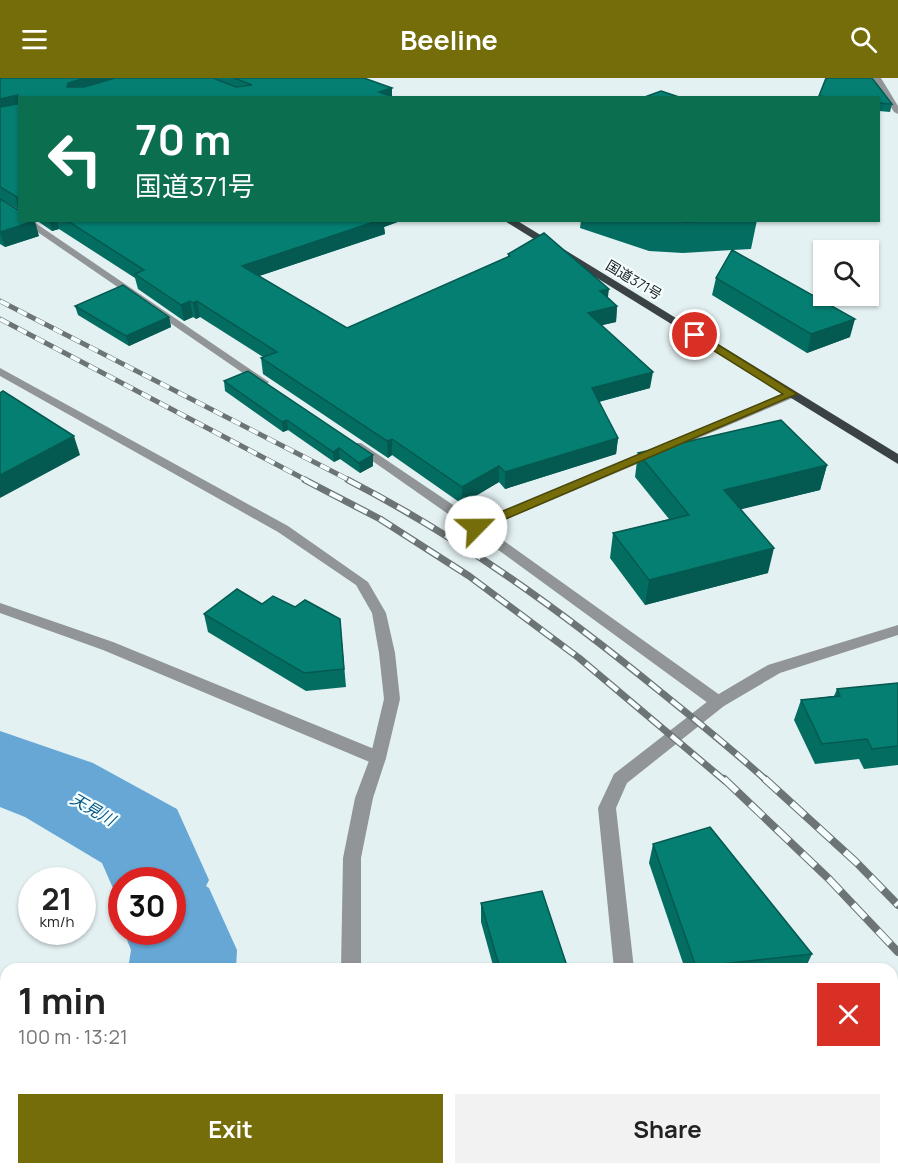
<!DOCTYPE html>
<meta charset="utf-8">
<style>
body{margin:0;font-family:Manrope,"Noto Sans JP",sans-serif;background:#f2f2f2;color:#222;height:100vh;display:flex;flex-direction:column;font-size:22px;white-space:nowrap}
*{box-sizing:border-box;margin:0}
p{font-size:20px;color:#767676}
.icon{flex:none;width:33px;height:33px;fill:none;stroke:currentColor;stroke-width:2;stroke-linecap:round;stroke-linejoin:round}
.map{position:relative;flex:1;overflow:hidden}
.details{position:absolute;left:0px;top:885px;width:898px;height:212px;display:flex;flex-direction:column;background:#fff;border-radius:18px 18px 0 0;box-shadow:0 2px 4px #0004}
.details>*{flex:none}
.banner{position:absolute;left:18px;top:18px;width:862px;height:126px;border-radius:0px;box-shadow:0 2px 4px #0004;background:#0b6e4f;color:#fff;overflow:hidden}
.fabs{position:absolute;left:813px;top:162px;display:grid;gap:12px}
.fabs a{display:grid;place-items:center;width:66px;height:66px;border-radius:0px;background:#fff;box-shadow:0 2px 4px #0004;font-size:30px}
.speed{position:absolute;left:18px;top:789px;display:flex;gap:12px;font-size:30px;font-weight:700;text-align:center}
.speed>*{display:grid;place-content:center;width:78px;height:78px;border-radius:50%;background:#fff;box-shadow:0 2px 4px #0004;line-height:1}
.speed small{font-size:15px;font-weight:400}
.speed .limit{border:9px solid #d22;background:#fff;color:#111}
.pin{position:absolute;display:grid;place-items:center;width:51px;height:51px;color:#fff;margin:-26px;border:3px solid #fff;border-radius:50%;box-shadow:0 2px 6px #0007}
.me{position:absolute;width:66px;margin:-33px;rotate:67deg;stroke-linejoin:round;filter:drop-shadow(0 0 4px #0008)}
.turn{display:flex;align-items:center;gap:21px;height:126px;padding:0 18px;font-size:27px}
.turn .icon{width:78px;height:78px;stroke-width:2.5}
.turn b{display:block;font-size:42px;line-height:51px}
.round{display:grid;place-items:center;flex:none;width:63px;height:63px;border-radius:0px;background:#f2f2f2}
.overview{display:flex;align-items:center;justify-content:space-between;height:102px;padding:0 18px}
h1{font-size:36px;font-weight:700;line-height:45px}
.cta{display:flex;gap:12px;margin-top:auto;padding:12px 18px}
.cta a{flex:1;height:69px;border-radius:0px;background:#746d0a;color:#fff;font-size:24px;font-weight:700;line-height:69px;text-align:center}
.cta a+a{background:#f2f2f2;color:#222}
header{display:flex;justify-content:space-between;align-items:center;height:78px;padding:0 18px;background:#746d0a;color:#fff;font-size:27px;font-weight:700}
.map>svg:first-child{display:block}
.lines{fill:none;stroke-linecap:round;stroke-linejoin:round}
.river{fill:#67a7d5;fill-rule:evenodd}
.minor{fill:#919597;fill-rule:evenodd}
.tertiary{fill:#919597;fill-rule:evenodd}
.trunk{fill:#3a4245;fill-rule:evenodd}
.rail-far2-casing{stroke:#6d7475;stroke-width:5}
.rail-far1-casing{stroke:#6d7475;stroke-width:7}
.rail-casing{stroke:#6d7475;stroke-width:8}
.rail-far2{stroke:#f4feff;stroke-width:4;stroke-dasharray:10;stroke-linecap:butt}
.rail-far1{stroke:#f4feff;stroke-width:4.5;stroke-dasharray:14;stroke-linecap:butt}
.rail{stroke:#f4feff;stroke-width:6;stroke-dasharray:18;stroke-linecap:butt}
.wall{fill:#046d62}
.shaded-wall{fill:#045950}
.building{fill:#057f72;stroke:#045950;stroke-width:1.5}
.route{fill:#746d0a;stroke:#4b4706;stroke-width:1.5}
.labels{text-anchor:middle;stroke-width:4.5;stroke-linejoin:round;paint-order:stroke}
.far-street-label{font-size:14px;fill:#1a1e1e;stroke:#f4feff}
.water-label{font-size:16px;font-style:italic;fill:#035581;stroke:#f4feff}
</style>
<header><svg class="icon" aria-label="menu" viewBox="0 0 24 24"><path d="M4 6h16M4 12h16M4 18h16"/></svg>Beeline<svg class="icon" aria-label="search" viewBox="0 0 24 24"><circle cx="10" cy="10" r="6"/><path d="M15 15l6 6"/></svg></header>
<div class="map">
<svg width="898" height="1096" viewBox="0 0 898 1096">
<rect width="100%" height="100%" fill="#e4f1f2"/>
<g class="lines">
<g class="river">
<polygon points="0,653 93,685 177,731 209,802 206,808 209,810 237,872 236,891 128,891 131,872 124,854 172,854 172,802 122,802 122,831 102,785 25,739 0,729"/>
<polygon points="122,838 122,847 120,842"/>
<polygon points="95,1090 218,1090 216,1096 92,1096"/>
</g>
<g class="minor">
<polygon points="873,0 881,0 898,28 898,36 894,34"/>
<polygon points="20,142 31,142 269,304 267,306 259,306"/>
<polygon points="791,312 797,316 795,319 486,450 724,620 726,624 724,628 712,628 471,452 351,368 353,365 361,365 477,443"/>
<polygon points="0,525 113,564 384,675 386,680 384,685 378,687 372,685 103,572 0,535"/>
</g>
<g class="tertiary">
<polygon points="0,290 288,448 368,504 386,535 395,575 400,621 386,680 373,720 361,780 361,891 341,891 343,780 355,720 370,680 384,621 379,575 372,535 356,507 278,454 0,298"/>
<polygon points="898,547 898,557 780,595 724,628 627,705 616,730 634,891 614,891 598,730 614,696 712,620 768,587"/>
<polygon points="385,1090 410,1090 412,1096 387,1096"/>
<polygon points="577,1090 599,1090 598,1096 576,1096"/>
</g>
<polygon class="trunk" points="503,142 516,142 898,376 898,386"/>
<g class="rail-far2-casing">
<g id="rail-far2">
<polyline points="0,223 351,403"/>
<polyline points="0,241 308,403"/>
</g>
</g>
<g class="rail-far1-casing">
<g id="rail-far1">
<polyline points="305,402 380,441 469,498 579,580 725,703"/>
<path d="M348 402C461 460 564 535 662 615 698 644 733 672 767 703"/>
</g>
</g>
<g class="rail-casing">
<g id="rail">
<polyline points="724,701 829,801 898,874"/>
<polyline points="765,701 856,784 898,827"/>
</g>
</g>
<use href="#rail-far2" class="rail-far2"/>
<use href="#rail-far1" class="rail-far1"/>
<use href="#rail" class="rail"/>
</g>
<g class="wall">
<polygon points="0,0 364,0 392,10 392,18 20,20 20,132 4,123 39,158 5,169 0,166"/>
<polygon points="826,0 872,0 892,26 890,34 879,33 879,20 819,20"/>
<polygon points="36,142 403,142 384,149 385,156 259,198 347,250 508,179 508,176 608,219 617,228 616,244 601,247 650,310 599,324 618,360 616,376 505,411 499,404 462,426 392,377 388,380 263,296 261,280 263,279 200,239 196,241 193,239 184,243 138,211 135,200 59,151 52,153"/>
<polygon points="581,142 757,142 751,171 733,172 850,259 807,275 712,217 716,200 732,172 683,175 649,173 580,150"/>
<polygon points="75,228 169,239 171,249 129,268 78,237"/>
<polygon points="224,303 373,388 360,395 340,381 334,384 288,352 283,354 225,313"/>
<polygon points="638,375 827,387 820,412 740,431 768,495 645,527 610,480 613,455 669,441 635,399"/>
<polygon points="262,526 295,529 340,541 346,609 306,613 208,554 204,536"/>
<polygon points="898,605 898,687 864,691 859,681 815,686 794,642 801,622 834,618 837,611"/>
<polygon points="653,766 812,876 805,891 685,891 649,785"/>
<polygon points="481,825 568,891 494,891 481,844"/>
<polygon points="892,925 898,932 898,1096 853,1096 851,1090 892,1090"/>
<polygon points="452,1090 515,1090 513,1096 463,1096"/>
</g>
<g class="shaded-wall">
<polygon points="85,0 132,0 70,18 67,9 68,5"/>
<polygon points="392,10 392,20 379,14"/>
<polygon points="18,17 20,31 0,35 0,21"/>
<polygon points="49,142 57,142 59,151 52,153"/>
<polygon points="377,142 403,142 384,149 385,156 244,203 242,188"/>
<polygon points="35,143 39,158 5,169 0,154"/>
<polygon points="609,211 607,226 600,213"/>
<polygon points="190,223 193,239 184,243 181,227"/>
<polygon points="197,223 200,239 196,241 193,225"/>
<polygon points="617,228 616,244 586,251 588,235"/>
<polygon points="169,239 171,249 129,268 126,258"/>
<polygon points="855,241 850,259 807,275 811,256"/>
<polygon points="653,294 650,310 590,326 592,310"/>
<polygon points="287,342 288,352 283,354 282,344"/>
<polygon points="74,358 80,377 0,420 0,397"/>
<polygon points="618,360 616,376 505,411 505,394"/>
<polygon points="392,361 392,377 388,380 387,363"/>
<polygon points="339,370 340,381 334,384 333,374"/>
<polygon points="373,377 373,388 360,395 359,385"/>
<polygon points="827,387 820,412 718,437 724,412"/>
<polygon points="499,388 499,404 462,426 462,409"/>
<polygon points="774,470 768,495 645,527 649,502"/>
<polygon points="512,1090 515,1090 513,1096 510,1096"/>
</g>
<g class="building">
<polygon points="0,0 85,0 68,5 67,9 84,9 115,0 213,0 236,9 252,7 234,0 364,0 392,10 379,14 396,20 20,20 20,125 18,125 17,119 0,109 0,29 17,26 18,17 0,21"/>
<polygon points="826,0 872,0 892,26 879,25 879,20 835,20 819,18"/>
<polygon points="661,13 682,20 642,20"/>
<polygon points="0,121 20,133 20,142 35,143 0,154"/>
<polygon points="66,142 380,142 242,188 347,250 510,178 508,176 544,155 609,211 600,213 617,228 588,235 653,294 592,310 618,360 505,394 499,388 462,409 392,361 387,363 261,280 277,274 197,223 193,225 190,223 181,227 135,196 144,192"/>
<polygon points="670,142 708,142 687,144"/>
<polygon points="732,172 855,241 811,256 716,200"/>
<polygon points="123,207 169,239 126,258 75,228"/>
<polygon points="248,293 373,377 359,385 339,370 333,374 287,342 282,344 224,303"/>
<polygon points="3,313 74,358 0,397 0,315"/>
<polygon points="781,342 827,387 724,412 774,470 649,502 613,455 689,437 638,375"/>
<polygon points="237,511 262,526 273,518 295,529 305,522 340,541 344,591 304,595 204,536"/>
<polygon points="898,605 898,668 872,671 867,661 822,666 801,622 840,618 837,611"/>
<polygon points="710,749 812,876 696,889 653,766"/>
<polygon points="542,813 568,891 500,891 481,825"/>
<polygon points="892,925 898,932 898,1086 892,1086"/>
<polygon points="240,1090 261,1090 271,1096 237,1096"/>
<polygon points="470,1090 512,1090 510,1096 482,1096"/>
</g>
<polygon class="route" points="692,255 699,255 797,316 480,452 472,452 470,449 472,446 783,316 692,259"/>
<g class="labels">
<g class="far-street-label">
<text transform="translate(634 202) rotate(31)" y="5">国道371号</text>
</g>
<g class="water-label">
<text transform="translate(93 731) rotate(30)" y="6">天見川</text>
</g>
</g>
</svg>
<div class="fabs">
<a><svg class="icon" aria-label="search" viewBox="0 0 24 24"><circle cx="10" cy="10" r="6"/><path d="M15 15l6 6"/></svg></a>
</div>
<div class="speed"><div>21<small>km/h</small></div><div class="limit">30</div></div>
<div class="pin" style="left:695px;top:257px;background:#d93025"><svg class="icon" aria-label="arrive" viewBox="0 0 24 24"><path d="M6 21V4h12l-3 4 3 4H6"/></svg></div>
<svg class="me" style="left:476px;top:449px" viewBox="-20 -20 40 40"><circle r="19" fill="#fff"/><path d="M0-13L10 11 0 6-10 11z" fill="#746d0a"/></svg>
<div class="banner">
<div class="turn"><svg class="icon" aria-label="left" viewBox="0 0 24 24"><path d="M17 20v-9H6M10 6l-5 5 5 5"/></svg><div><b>70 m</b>国道371号</div></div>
</div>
<section class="details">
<div class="overview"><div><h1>1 min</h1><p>100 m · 13:21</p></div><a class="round" style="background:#d93025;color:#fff"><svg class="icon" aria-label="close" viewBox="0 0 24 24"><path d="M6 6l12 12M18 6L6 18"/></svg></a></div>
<div class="cta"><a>Exit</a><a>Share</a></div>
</section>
</div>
